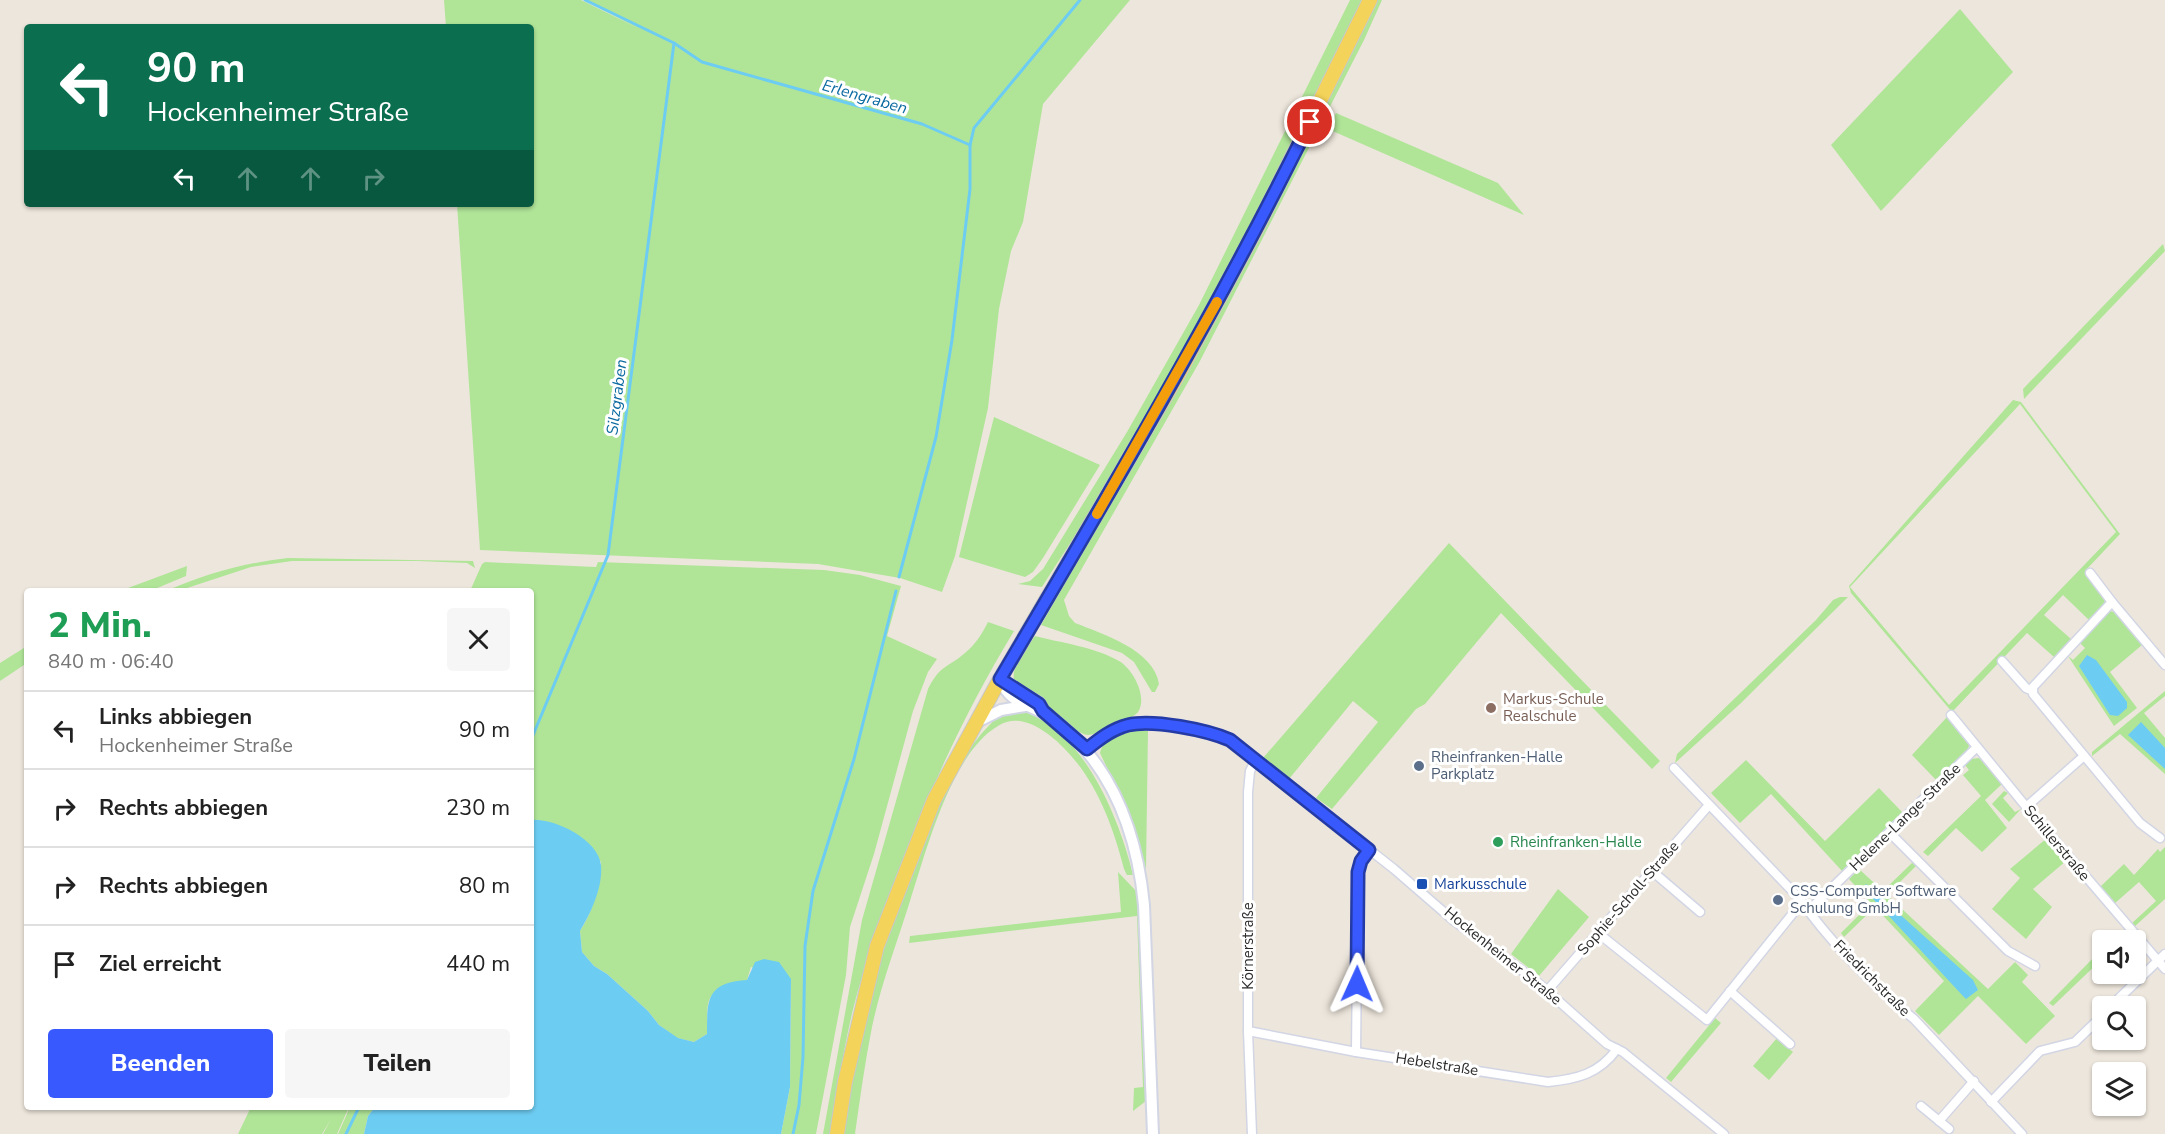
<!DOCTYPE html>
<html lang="de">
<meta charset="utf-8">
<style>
body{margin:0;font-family:"Nunito Sans",sans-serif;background:#f6f6f6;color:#222;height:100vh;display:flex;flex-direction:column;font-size:22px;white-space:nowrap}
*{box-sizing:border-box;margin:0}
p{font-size:20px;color:#767676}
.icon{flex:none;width:33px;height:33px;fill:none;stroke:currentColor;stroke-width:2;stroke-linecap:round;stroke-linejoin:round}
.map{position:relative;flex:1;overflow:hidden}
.details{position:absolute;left:24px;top:588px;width:510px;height:522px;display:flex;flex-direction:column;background:#fff;border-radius:6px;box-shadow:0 2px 4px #0004}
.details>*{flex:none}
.guide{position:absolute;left:24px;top:24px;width:510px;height:183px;border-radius:6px;box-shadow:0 2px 4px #0004;background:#0b6e4f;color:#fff;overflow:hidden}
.controls{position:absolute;left:2092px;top:930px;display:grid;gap:12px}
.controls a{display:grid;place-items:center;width:54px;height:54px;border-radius:6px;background:#fff;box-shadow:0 2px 4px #0004;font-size:30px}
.pin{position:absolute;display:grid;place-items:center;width:51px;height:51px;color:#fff;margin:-26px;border:3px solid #fff;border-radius:50%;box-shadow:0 2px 6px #0007}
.me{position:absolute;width:66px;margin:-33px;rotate:1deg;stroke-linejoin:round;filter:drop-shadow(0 0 4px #0008)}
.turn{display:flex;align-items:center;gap:21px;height:126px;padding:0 24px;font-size:27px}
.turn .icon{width:78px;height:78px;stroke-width:2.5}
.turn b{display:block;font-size:42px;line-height:51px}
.lanes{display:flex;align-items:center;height:57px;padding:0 24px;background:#0003;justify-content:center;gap:30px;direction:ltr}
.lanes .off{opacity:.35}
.round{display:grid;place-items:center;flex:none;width:63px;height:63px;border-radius:6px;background:#f6f6f6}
.headline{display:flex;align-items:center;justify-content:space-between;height:102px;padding:0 24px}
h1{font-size:36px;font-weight:800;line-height:45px;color:#1e9e55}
.primary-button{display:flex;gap:12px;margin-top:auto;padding:12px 24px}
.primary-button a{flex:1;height:69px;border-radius:6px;background:#3859fe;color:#fff;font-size:24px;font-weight:800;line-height:69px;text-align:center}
.primary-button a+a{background:#f6f6f6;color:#222}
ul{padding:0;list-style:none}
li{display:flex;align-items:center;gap:18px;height:78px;padding:0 24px;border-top:2px solid #e0e0e0}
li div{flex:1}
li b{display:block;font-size:22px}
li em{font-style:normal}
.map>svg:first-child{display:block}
.green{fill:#b0e598;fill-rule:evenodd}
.water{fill:#6dccf2}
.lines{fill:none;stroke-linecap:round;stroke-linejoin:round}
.stream{stroke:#6dccf2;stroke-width:3}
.minor-casing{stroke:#d2d5e4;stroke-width:11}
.tertiary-casing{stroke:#d2d5e4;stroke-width:14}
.primary-casing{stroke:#c8c8c8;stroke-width:16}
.minor{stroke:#fff;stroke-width:8}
.tertiary{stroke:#fff;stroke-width:10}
.primary{stroke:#f4d35a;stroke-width:14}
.route-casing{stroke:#243aa5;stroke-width:15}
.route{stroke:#3859fe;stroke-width:10}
.slow{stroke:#f59e0b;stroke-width:10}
.education-dot{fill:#8d6e63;stroke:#fff;stroke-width:2}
.service-dot{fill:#5c6f8a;stroke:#fff;stroke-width:2}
.leisure-dot{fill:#2e9e5b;stroke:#fff;stroke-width:2}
.transit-dot{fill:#1a4fb4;stroke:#fff;stroke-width:2}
.labels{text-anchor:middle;stroke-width:6;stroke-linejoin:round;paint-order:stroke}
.education-label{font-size:15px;fill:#785e54;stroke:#fff;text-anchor:start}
.service-label{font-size:15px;fill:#4e5e75;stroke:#fff;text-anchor:start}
.street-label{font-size:15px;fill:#2b2b2b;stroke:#fff}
.leisure-label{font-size:15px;fill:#27864d;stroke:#fff;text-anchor:start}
.transit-label{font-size:15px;fill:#164399;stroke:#fff;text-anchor:start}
.water-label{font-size:16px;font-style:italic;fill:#0a69a0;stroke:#fff}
</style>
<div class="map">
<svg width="2165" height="1134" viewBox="0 0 2165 1134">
<rect width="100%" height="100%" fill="#ede6dc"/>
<g class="green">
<polygon points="444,0 581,0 638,28 584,0 1130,0 1043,104 1023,222 1011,251 999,309 988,408 955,556 942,592 900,578 818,564 480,550 457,204 531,204 531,27 446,27"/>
<path d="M1350 0H1362C1288 161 1205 319 1115 472 1092 511 1066 549 1042 587L1018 584 1030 581 1043 569 1127 432 1199 305Z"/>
<path d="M1373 0H1382L1364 40 1200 361 1064 600 1069 616 1075 623C1103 634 1154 650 1159 684L1155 692H1152L1134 662 1122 653 1041 625 1140 450Z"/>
<polygon points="1960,9 2013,72 1881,211 1831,145"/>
<polygon points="1336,113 1498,183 1524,215 1328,129"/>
<polygon points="2163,244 2165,251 2024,399 2023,389"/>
<path d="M2013 400 2021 402 2120 534 2085 571 2108 599 2089 620 2063 595 2044 615 2071 639 2054 657 2027 633 1952 712 1851 593 1849 586ZM2020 404 2116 532 1949 705 1850 587Z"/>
<polygon points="994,417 1100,465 1043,558 1033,572 1025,577 959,557"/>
<polygon points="1449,543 1660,761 1652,769 1501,613 1425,704 1416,709 1332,809 1316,798 1378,722 1353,701 1289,779 1263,758"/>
<path d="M288 558 473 561 475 568 467 563 418 561H292L251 567 178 591H167C206 573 245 563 288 558Z"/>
<path d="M485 562 596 567 598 562 824 570 860 575 901 586 887 636 937 659 928 672 913 711 874 854 850 927 846 975 816 1134H781L790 1087 791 980 751 967 747 980C706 993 707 991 707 1034L694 1042 677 1038 659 1025 648 1011 607 974 594 966 582 952 580 931C593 911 600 887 601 862L580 837 531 820V591H470L482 564Z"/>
<polygon points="187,566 186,576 150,591 120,591"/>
<polygon points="1840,597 1848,597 1741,703 1675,763 1677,754 1816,620 1833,600"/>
<polygon points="2110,611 2114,612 2142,645 2110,672 2137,708 2114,726 2068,656 2073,660 2085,648 2080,643"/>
<path d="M988 622 1014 631C948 739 900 858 862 977 846 1028 839 1082 830 1134H823L862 920 928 689C940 665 946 669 965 653 975 645 982 634 988 622Z"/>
<path d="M1035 636C1062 643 1095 647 1119 661 1133 669 1148 697 1138 712 1133 719 1097 735 1088 735 1084 735 1080 732 1076 730L1014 682C1011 664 1025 650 1035 636Z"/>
<polygon points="27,646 27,663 0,681 0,663"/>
<polygon points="2165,691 2165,696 2144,713 2165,738 2165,774 2120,734 2092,756 2092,752"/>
<path d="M1017 710C1081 723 1120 819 1133 875H1127L1124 869C1111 818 1091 767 1048 734 1033 723 1015 715 998 726 951 753 926 852 910 901 897 943 881 984 872 1027 865 1062 860 1098 855 1134H840L851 1074 882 948 929 823 963 758 981 734 1000 714Z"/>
<polygon points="1948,716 1961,731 1959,733 1969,745 1968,750 1937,781 1912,755"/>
<path d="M1148 730 1146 870 1129 814 1100 753C1104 734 1131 729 1148 730Z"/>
<polygon points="1979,758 2002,784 1985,800 2007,828 1982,852 1956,828 1928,856 1923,852 1981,796 1963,775 1969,770 1965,765 1971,759"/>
<polygon points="1746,760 1825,841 1879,788 1902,812 1842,871 1771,794 1740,823 1711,793"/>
<polygon points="2004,791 2008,793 2003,798 2015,812 2021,809 2009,822 1992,804"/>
<polygon points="2047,838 2066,861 2033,889 2052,907 2026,939 1992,909 2020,878 2010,869"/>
<polygon points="2165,847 2165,899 2134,927 2131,924 2156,901 2139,882 2114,904 2100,887 2124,864 2134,875 2158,849 2160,852"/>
<polygon points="1913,862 1917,865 1887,895 1988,989 2015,962 2028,975 2022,982 2055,1016 2026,1044 1978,996 1939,1035 1915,1011 1944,981 1875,907 1844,937 1841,933 1871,903 1849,879 1859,869 1883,891"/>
<polygon points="1118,872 1137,892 1140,916 1146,1101 1133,1111 1134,1088 1143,1087 1137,916 909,943 910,936 1121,912"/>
<polygon points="1558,889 1589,917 1539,976 1511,954"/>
<polygon points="2103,948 2103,958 2053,1006 2049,1003"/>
<polygon points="1715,1018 1721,1023 1671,1082 1666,1078"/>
<polygon points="1777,1038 1793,1052 1769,1080 1753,1066"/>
<polygon points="251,1107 339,1108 349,1107 337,1134 323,1134 331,1119 322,1134 238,1134"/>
<polygon points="350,1107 375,1107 368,1116 364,1134 338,1134"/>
</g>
<g class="water">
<polygon points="2087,655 2096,660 2127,702 2127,708 2118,716 2110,715 2079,666"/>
<polygon points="2141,722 2165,748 2165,769 2128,735"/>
<path d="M531 820C554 818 598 839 601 865 603 887 591 913 580 931L582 952 594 966 607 974 648 1011 659 1025 678 1038 694 1042 707 1034C707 1001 706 982 747 980L755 962 764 959 779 962 791 979 790 1087 781 1134H364L368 1116 375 1107H531Z"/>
<polygon points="1866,884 1973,980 1978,990 1966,999 1962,995 1863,888"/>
</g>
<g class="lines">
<g class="stream">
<polyline points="585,0 674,43 702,62 922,124 970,145 974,128 1080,0"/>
<polyline points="899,577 936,437 952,340 970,189 970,145"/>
<polyline points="531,740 608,555 674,43"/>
<polyline points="346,1134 359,1107"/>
<polyline points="793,1134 799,1105 803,1057 805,946 813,891 854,759 896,591"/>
</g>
<g class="minor-casing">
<g id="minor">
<polyline points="2090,573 2112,602"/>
<polyline points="2002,661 2026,688 2033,691"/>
<polyline points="1951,715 2028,809 2165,969"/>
<path d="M1087 749C1126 718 1147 723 1193 731 1207 733 1218 735 1230 740L1394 869 1453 920 1536 981 1607 1044 1623 1052 1724 1134"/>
<path d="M1674 768 1799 898C1830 942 1873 985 1914 1019L2022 1134"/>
<polyline points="2026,807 2084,756"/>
<polyline points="1890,833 2008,951 2035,966"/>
<polyline points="2160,838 2140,823 2033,694 2033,687 2112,602 2165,665"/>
<polyline points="1652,871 1700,912"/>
<polyline points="1808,911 1976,748"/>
<polyline points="1598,933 1707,1020 1802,902"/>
<polyline points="1547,991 1709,805"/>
<polyline points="1730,991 1790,1044"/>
<polyline points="2111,1006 2165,954"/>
<path d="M1248 1031 1356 1052 1548 1082C1577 1079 1599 1074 1617 1049"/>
<polyline points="1356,1052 1358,872 1361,861 1369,850"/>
<polyline points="1991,1102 2040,1051 2075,1042 2103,1015"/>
<polyline points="1921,1106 1949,1129"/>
<polyline points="1939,1121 1974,1081"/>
<polyline points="1252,1134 1248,1031 1248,792 1250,771 1256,759"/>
</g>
</g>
<g class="tertiary-casing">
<g id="tertiary">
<path d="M1000 679C1010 706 1033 704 1053 719 1112 764 1137 833 1144 905L1153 1134"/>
<polyline points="1000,679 1039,703 1043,711"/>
<polyline points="977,722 1001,710 1025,706"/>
</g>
</g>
<g class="primary-casing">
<polyline id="primary" points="837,1134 845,1082 877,946 934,800 1000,679 1179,373 1259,224 1370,0"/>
</g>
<use href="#minor" class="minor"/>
<use href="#tertiary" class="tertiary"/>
<use href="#primary" class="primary"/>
</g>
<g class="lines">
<g class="route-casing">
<path id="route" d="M1310 122C1216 313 1108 496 1000 679L1039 704 1043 711 1087 749C1099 739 1112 729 1128 725 1153 719 1207 730 1230 740L1369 850 1361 861 1358 872 1357 984"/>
</g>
<use href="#route" class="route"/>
<polyline class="slow" points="1097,514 1217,302"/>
</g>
<circle class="education-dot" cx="1491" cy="708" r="6"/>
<g class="service-dot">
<circle cx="1419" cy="766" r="6"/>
<circle cx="1778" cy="900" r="6"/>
</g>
<circle class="leisure-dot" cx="1498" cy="842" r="6"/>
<rect class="transit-dot" x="1416" y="878" width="12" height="12" rx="3"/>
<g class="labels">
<g class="education-label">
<text x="1503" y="704">Markus-Schule<tspan x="1503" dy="17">Realschule</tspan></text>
</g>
<g class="service-label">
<text x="1431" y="762">Rheinfranken-Halle<tspan x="1431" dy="17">Parkplatz</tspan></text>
<text x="1790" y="896">CSS-Computer Software<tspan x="1790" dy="17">Schulung GmbH</tspan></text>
</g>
<g class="street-label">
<text transform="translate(1905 817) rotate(-44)" y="5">Helene-Lange-Straße</text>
<text transform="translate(2057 843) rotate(50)" y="5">Schillerstraße</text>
<text transform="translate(1628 898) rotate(-49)" y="5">Sophie-Scholl-Straße</text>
<text transform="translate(1248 946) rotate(-90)" y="5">Körnerstraße</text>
<text transform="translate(1503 956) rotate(39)" y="5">Hockenheimer Straße</text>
<text transform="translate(1872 978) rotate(45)" y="5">Friedrichstraße</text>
<text transform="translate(1437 1064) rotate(9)" y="5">Hebelstraße</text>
</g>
<g class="leisure-label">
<text x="1510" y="847">Rheinfranken-Halle</text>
</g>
<g class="transit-label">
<text x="1434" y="889">Markusschule</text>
</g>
<g class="water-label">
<text transform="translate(865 96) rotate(16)" y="6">Erlengraben</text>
<text transform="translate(616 397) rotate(-83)" y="6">Silzgraben</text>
</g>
</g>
</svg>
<div class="controls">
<a><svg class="icon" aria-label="sound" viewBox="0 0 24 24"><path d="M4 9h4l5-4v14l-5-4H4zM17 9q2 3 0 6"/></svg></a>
<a><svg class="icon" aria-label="search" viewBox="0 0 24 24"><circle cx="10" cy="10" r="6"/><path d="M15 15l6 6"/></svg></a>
<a><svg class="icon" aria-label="layers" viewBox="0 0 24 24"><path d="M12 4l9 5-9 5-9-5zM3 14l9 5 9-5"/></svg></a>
</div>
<div class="pin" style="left:1310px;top:122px;background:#d93025"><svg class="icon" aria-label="arrive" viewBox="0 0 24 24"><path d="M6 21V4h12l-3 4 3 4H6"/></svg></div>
<svg class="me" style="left:1357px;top:984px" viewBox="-20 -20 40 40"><path d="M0-17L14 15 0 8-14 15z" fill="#3859fe" stroke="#fff" stroke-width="4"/></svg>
<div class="guide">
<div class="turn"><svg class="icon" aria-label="left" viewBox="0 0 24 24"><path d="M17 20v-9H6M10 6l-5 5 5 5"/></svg><div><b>90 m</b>Hockenheimer Straße</div></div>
<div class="lanes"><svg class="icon" aria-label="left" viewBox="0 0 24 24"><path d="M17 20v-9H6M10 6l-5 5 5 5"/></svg><svg class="icon off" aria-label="ahead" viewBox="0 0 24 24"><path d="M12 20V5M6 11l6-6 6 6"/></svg><svg class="icon off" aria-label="ahead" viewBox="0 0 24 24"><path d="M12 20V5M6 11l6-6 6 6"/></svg><svg class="icon off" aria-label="right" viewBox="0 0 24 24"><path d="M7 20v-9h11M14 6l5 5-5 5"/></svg></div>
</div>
<section class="details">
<div class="headline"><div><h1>2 Min.</h1><p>840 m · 06:40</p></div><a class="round"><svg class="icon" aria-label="close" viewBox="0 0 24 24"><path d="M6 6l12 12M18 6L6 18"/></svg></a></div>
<ul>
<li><svg class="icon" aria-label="left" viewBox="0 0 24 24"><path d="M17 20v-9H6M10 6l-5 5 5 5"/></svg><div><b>Links abbiegen</b><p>Hockenheimer Straße</p></div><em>90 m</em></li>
<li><svg class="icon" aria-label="right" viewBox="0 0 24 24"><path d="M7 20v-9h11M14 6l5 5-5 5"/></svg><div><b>Rechts abbiegen</b></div><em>230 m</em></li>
<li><svg class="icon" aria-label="right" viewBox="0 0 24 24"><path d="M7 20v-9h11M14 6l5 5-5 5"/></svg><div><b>Rechts abbiegen</b></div><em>80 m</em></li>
<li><svg class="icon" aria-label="arrive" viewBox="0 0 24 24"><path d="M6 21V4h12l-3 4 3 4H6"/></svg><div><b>Ziel erreicht</b></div><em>440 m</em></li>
</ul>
<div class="primary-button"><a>Beenden</a><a>Teilen</a></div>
</section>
</div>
